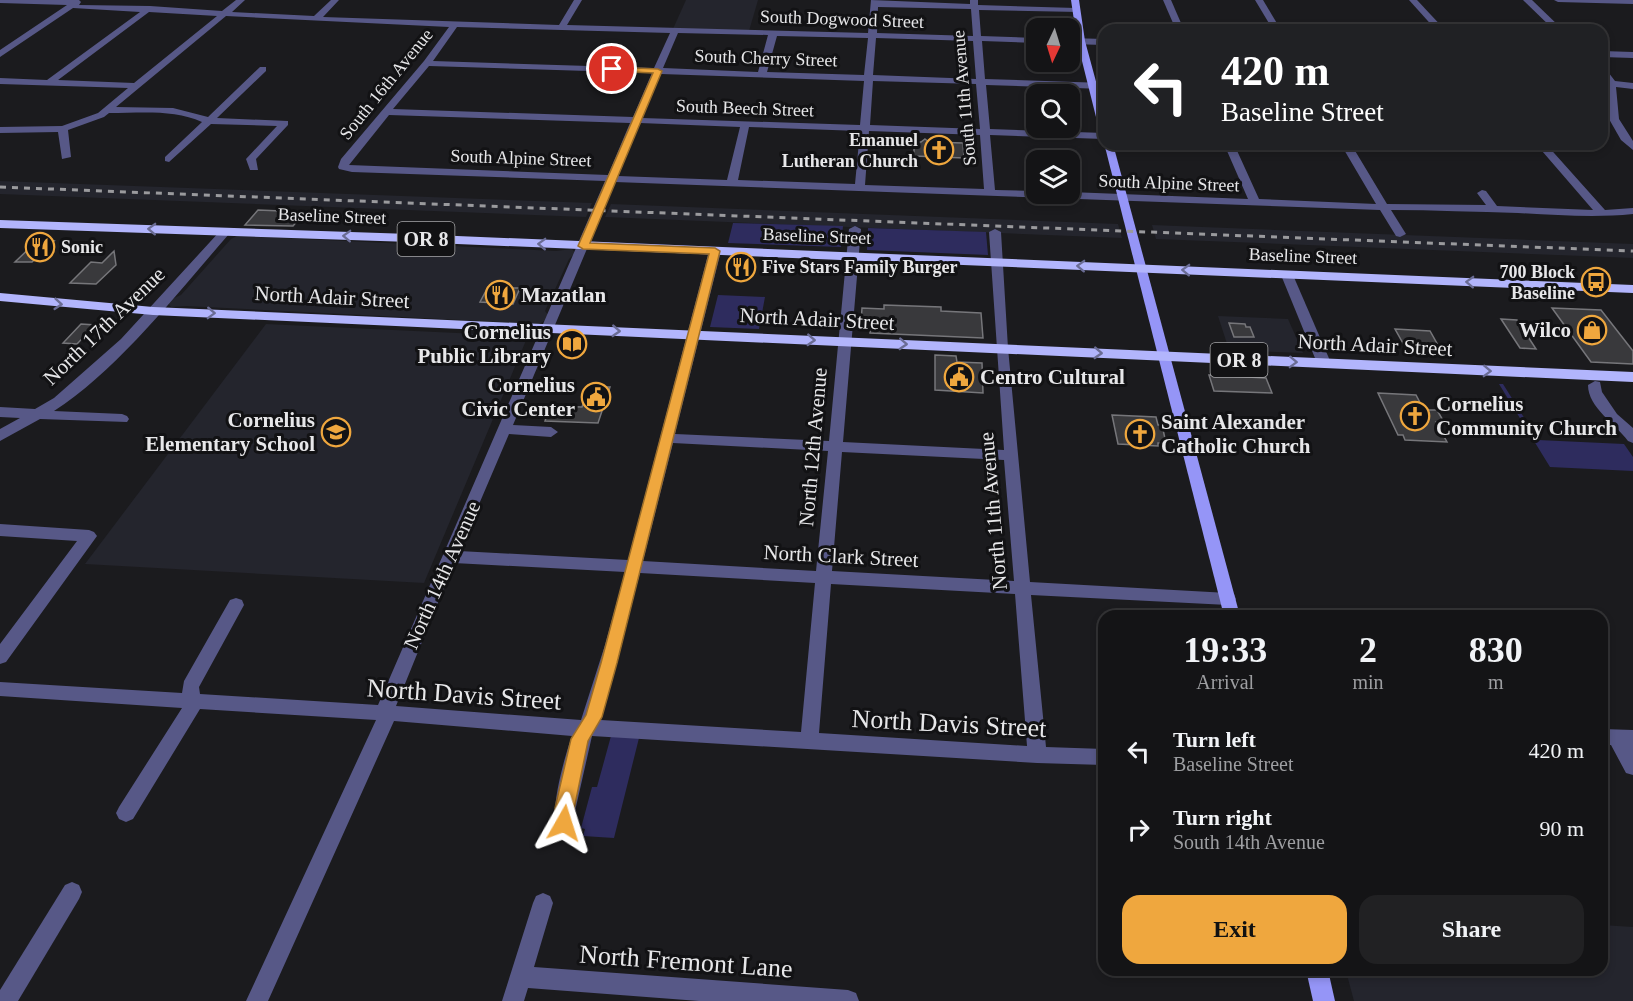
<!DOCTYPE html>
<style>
body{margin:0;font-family:Georgia,serif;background:#212123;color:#f1f3f6;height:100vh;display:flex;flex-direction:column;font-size:22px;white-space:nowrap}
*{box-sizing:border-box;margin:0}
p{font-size:20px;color:#9d9ea1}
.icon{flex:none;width:33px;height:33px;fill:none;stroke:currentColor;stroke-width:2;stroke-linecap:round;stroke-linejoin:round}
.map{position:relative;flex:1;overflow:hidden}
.sheet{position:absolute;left:1098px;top:610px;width:510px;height:366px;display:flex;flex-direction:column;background:#141416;border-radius:18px;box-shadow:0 3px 9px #0003,0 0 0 2px #333335}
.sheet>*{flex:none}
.guide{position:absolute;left:1098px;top:24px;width:510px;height:126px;border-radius:18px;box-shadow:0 3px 9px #0003,0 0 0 2px #333335;background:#202124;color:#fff;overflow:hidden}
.needle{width:39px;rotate:184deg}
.tools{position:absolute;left:1026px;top:18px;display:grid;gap:12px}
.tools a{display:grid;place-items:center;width:54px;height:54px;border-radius:12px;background:#141416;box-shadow:0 3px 9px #0003,0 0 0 2px #333335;font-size:30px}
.pin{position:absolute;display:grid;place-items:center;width:51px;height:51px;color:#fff;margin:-26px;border:3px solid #fff;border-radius:50%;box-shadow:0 2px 6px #0007}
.me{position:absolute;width:66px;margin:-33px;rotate:6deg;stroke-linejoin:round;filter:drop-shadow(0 0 4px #0008)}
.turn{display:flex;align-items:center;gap:21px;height:126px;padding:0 24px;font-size:27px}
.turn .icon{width:78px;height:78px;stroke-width:2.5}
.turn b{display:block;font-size:42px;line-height:51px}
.eta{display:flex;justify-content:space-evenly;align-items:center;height:102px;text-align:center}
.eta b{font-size:36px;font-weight:700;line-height:42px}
.primary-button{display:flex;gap:12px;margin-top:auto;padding:12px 24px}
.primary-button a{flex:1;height:69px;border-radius:18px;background:#efa73e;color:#111;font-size:24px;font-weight:700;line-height:69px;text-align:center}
.primary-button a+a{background:#212123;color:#f1f3f6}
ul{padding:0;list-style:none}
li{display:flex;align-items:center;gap:18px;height:78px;padding:0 24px}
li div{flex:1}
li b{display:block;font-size:22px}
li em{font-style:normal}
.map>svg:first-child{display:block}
.built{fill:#24252d}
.green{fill:#2e2c5e}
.building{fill:#39393c;stroke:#76767a;stroke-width:1.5}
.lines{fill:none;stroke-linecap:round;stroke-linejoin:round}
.minor{fill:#575887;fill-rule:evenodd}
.major{fill:#9595f7;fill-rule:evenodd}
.highway{fill:#b2b5fc;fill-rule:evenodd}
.rail{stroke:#9a9a9d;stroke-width:3;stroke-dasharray:6 6;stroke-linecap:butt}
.oneway{stroke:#6a6c94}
.route{fill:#efa73e;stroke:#9b6d28;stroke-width:1.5}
.labels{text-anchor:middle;stroke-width:6;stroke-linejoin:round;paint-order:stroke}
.far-street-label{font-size:18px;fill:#e7e7e9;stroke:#121214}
.far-poi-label{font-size:18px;font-weight:bold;fill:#e7e7e9;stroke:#121214;text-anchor:end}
.shield{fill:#121214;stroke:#a7a7a9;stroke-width:1.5}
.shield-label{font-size:20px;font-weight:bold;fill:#e7e7e9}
.poi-label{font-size:21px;font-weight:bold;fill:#e7e7e9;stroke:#121214;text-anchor:start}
.street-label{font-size:21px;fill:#e7e7e9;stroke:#121214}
.near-street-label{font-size:26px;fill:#e7e7e9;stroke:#121214}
</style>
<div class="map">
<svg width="1633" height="1001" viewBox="0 0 1633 1001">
<rect width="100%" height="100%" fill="#1b1b1e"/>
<g class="built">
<polygon points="686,0 758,0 749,31 673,29"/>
<polygon points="0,181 592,203 586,217 0,194"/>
<polygon points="611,204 1118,224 1122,238 605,217"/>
<polygon points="1152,225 1633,244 1633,258 1156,239"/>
<polygon points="237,236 556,251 572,249 575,253 569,259 545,311 548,315 546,320 539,324 186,306 171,307 168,303 172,299 181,295 231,239"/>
<polygon points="1218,316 1288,319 1303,353 1229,350"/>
<polygon points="266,324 523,336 527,338 424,583 85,564"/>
<polygon points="1602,925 1633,927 1633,1001 1354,1001 1346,971 1602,970"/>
</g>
<g class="green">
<polygon points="733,223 843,226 841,247 728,243"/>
<polygon points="868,228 986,232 988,255 867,250"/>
<polygon points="718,295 765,297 759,329 710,327"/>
<polygon points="1499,384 1503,384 1538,440 1624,444 1633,457 1633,471 1550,467"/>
<polygon points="611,736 639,738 614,838 583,836 585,829 581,828 592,787 597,787"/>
</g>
<g class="building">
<polygon points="925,139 929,142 963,143 964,158 914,156 914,142 921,142"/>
<polygon points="258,210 305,212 293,226 245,225"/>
<polygon points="38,240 54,241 32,262 15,262"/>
<polygon points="114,251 116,265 96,284 70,283 91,262 102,263"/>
<polygon points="488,287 499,288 520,288 513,304 480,302"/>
<polygon points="884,305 941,307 941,311 981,313 983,338 870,333 871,324 861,323 862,308 884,309"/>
<polygon points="1552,308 1601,310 1633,351 1633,364 1591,362"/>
<polygon points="1501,319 1517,320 1536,349 1520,348"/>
<polygon points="1229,323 1245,324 1246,327 1250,327 1254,337 1234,337"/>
<polygon points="81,324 95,325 77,344 63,343"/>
<polygon points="1395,329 1430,331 1439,347 1404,345"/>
<polygon points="935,355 956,356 957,362 982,363 983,393 935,390"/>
<polygon points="1209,375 1266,378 1272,393 1214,391"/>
<polygon points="589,387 610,387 598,423 545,421 550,406 582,407"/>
<polygon points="1378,393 1416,395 1424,410 1437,410 1444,422 1436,422 1447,442 1405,440 1403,435 1398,435"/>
<polygon points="1112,415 1156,417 1158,425 1162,425 1166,443 1158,443 1158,446 1118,444"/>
</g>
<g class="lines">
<g class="minor">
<path d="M0 0H79L81 2 79 5 150 6 222 11 236 0H245L232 12 314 16 331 0H339L323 17 559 25 574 0H582L567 25 868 33 871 0 970 4V0H978V5L1076 8H1079V12L979 10 981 36 1036 38V43L982 41 985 79 1104 83V89L986 85 990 129 1104 133V139L990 135 995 190 1036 191V194L1070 192 1248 199 1224 144H1234L1259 199 1376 204 1343 148 1326 147 1321 144H1351L1387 204 1486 205 1477 193 1482 190 1486 191 1497 206 1593 210 1536 144H1546L1605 210 1633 208V214C1595 218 1557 215 1518 213 1477 212 1434 210 1391 210L1406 234 1400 237 1396 236 1380 210 615 182 513 425 551 427 558 432 551 437 509 434 459 551 628 560 709 251 715 248 721 251 675 434 829 441 849 229 855 226 861 229 843 442 1004 450 989 232 995 229 1001 232 1008 348 1030 582 1228 593 1234 594 1236 599 1234 604 1228 605 1031 595 1046 747 1104 749V765L1037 763 592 736 571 829 564 832 557 829C549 811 565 755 572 736L394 721 268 1001H246L376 720 200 709 133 819 126 822 119 819 116 813 119 807 182 708 0 696V682L182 693 184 681 230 600 236 598 242 600 244 605 199 687 200 694 378 705 605 181 352 172 339 169 338 167 341 159 424 61 449 27 226 16 116 107 173 108 208 117 260 67H266V71L217 118 288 121V125L256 159 258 170H250L246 159 277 126 211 124 169 162 165 161V157L202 122C174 109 140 113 109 113L104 117 68 130 71 157 62 159 58 132 0 133V127L62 126 98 113 128 88 0 84V78L47 80 140 12 73 8 0 57V50L67 5 0 3ZM878 7 971 9 973 36 877 33ZM149 12 217 16 134 83 58 80ZM457 27 670 33 654 68 433 61ZM678 33 768 35 758 72 663 68ZM777 36 868 38 864 75 767 72ZM876 38 973 41 976 79 873 75ZM429 66 652 73 633 117 393 109ZM661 74 864 81 860 125 642 118ZM873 81 976 84 980 129 870 125ZM389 115 630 123 608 175 349 165ZM640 123 740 127 727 180 618 176ZM749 127 860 131 855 184 738 180ZM869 131 980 135 984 189 865 185ZM673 443 828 451 816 571 643 561ZM842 452 1004 460 1014 581 832 571ZM454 563 625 572 605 645 581 720 396 706ZM640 573 815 583 801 732 601 720ZM831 584 1015 594 1027 746 819 733Z"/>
<polygon points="1163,0 1171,0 1184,30 1176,30"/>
<polygon points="1255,0 1263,0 1281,30 1273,30"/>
<polygon points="1409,0 1417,0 1445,30 1436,30"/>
<polygon points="1523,0 1532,0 1563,30 1554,30"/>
<polygon points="1554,0 1633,0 1633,4 1558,2"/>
<polygon points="1070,38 1104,39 1104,45 1070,44"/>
<polygon points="1602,51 1633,52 1633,58 1602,57"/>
<polygon points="1602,67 1605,68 1615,81 1633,83 1633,89 1616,87 1619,119 1633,141 1633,150 1621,140 1609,119 1607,87 1602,76"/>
<path d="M225 229 229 230V234C180 290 117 371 54 411L122 414 127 416 129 419 127 422 40 419 0 441V429L20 418 0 417V407L35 409 54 398 121 339 221 230Z"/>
<polygon points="1287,271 1293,275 1331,363 1329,366 1324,367 1317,363 1281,275"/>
<path d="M1595 381 1600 382 1602 392 1617 414 1633 428V443L1628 441C1616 424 1588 408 1588 385Z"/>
<polygon points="0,524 89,530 94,532 97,536 6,662 0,664 0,644 77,541 0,536"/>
<polygon points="1602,729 1633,730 1633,775 1626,773 1611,745 1602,745"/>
<polygon points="72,882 79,885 82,892 79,899 18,1001 0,1001 0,990 65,885"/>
<polygon points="543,893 550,896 553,903 534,967 848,990 856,993 859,1001 699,1001 528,988 524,1001 502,1001 533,903 536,896"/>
</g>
<g class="major">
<polygon points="1071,0 1079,0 1085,41 1104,111 1104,132 1099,129 1077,41"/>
<polygon points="1104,143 1113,144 1240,616 1224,616"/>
<polygon points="1306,970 1328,970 1335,1001 1313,1001"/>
</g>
<g class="highway">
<polygon points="0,220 410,234 1633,285 1633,293 410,242 0,228"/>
<polygon points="0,293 153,307 1633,372 1633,382 153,315 0,301"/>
</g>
<polyline class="rail" points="0,187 1633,251"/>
</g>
<defs><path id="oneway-chevron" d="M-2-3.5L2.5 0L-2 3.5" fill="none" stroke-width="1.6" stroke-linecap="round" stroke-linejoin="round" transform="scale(1.5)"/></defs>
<g class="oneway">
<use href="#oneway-chevron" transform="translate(152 229) rotate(-178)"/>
<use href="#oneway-chevron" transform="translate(347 236) rotate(-178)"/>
<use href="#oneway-chevron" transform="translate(542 244) rotate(-178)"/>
<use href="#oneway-chevron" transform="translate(1081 266) rotate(-178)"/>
<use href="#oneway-chevron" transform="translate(1186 270) rotate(-178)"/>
<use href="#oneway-chevron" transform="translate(1470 282) rotate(-178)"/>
<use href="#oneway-chevron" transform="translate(58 304) rotate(5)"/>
<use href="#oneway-chevron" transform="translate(211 313) rotate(2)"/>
<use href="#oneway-chevron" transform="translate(616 331) rotate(3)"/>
<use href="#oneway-chevron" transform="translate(811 340) rotate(3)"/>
<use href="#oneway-chevron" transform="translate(903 344) rotate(3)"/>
<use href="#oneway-chevron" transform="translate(1098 353) rotate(3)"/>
<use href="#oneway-chevron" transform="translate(1293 362) rotate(2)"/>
<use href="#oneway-chevron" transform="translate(1487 371) rotate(2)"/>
</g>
<polygon class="route" points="612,67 658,69 662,71 590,243 715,248 720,251 617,663 602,717 588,741 570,829 564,831 558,829 555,808 571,739 586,715 601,663 709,254 583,249 578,246 653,73 609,71 609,68"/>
<defs>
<g id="church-ring" transform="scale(1.5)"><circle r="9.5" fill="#121214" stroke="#efa73e" stroke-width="1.5"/><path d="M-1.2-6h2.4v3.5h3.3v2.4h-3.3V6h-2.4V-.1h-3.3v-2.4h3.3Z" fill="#efa73e"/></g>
<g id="restaurant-ring" transform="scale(1.5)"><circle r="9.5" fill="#121214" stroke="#efa73e" stroke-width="1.5"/><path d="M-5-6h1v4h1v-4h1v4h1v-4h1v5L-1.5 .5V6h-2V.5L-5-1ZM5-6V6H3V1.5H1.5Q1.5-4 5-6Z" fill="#efa73e"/></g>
<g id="bus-ring" transform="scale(1.5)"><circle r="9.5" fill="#121214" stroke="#efa73e" stroke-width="1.5"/><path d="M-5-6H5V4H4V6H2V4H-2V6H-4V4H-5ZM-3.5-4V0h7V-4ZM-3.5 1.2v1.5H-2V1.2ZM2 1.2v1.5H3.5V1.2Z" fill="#efa73e"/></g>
<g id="shop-ring" transform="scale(1.5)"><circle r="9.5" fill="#121214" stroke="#efa73e" stroke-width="1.5"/><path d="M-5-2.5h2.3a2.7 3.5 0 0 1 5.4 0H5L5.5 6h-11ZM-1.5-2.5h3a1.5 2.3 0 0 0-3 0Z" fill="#efa73e"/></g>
<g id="library-ring" transform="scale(1.5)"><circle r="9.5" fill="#121214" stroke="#efa73e" stroke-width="1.5"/><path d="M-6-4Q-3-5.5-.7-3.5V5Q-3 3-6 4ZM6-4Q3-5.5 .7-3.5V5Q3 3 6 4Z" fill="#efa73e"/></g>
<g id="civic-ring" transform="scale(1.5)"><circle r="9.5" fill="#121214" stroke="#efa73e" stroke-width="1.5"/><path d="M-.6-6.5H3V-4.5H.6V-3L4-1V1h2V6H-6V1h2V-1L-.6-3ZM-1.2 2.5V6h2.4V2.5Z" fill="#efa73e"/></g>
<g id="school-ring" transform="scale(1.5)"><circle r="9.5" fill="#121214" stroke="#efa73e" stroke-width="1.5"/><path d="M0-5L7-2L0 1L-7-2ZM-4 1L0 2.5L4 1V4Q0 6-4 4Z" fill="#efa73e"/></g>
</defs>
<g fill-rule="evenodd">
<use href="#church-ring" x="939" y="150"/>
<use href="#restaurant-ring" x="40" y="247"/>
<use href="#restaurant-ring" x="741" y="267"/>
<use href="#bus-ring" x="1596" y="282"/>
<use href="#restaurant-ring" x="500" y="295"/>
<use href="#shop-ring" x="1592" y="330"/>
<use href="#library-ring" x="572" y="344"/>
<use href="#civic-ring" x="959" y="377"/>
<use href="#civic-ring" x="596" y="397"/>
<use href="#church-ring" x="1415" y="416"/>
<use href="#school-ring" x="336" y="432"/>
<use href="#church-ring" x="1140" y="434"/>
</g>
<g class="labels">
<g class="far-street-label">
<text transform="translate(842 19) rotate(2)" y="6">South Dogwood Street</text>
<text transform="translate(766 58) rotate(2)" y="6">South Cherry Street</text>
<text transform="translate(386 84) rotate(-51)" y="6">South 16th Avenue</text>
<text transform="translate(964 98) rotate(-95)" y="6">South 11th Avenue</text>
<text transform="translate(745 108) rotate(2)" y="6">South Beech Street</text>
<text transform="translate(521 158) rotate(2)" y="6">South Alpine Street</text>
<text transform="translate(1169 183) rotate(2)" y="6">South Alpine Street</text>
<text transform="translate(332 216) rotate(2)" y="6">Baseline Street</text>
<text transform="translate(817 236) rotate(2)" y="6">Baseline Street</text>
<text transform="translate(1303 256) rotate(2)" y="6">Baseline Street</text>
</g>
<g class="far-poi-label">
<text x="918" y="146">Emanuel<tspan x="918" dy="21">Lutheran Church</tspan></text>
<text x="61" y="253" text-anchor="start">Sonic</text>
<text x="762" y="273" text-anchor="start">Five Stars Family Burger</text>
<text x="1575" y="278">700 Block<tspan x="1575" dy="21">Baseline</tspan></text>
</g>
<g class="shield">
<rect x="397.5" y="222" width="57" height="34" rx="4.5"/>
<rect x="1210.5" y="343" width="57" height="34" rx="4.5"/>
</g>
<g class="shield-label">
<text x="426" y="246">OR 8</text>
<text x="1239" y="367">OR 8</text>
</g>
<g class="poi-label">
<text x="521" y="302">Mazatlan</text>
<text x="1571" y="337" text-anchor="end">Wilco</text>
<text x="551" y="339" text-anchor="end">Cornelius<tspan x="551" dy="24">Public Library</tspan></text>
<text x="980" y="384">Centro Cultural</text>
<text x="575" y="392" text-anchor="end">Cornelius<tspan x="575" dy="24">Civic Center</tspan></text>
<text x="1436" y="411">Cornelius<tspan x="1436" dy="24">Community Church</tspan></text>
<text x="315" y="427" text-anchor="end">Cornelius<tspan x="315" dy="24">Elementary School</tspan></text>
<text x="1161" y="429">Saint Alexander<tspan x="1161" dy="24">Catholic Church</tspan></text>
</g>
<g class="street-label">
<text transform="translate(332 297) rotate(3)" y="7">North Adair Street</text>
<text transform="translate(817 319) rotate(3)" y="7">North Adair Street</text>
<text transform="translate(104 326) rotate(-44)" y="7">North 17th Avenue</text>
<text transform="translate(1375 345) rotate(3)" y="7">North Adair Street</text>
<text transform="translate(813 447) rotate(-85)" y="7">North 12th Avenue</text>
<text transform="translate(993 511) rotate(-95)" y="7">North 11th Avenue</text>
<text transform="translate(841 556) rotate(3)" y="7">North Clark Street</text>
<text transform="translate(442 575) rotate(-66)" y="7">North 14th Avenue</text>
</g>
<g class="near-street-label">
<text transform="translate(464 694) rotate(4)" y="9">North Davis Street</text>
<text transform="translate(949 723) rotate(3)" y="9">North Davis Street</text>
<text transform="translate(686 961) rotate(4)" y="9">North Fremont Lane</text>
</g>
</g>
</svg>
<div class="tools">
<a><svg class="needle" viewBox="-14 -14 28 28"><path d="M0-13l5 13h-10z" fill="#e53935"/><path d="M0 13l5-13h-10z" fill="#9d9ea1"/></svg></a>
<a><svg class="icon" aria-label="search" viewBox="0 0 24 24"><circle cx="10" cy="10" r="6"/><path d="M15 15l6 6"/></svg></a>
<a><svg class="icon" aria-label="layers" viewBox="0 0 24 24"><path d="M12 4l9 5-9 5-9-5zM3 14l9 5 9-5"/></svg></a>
</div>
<div class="pin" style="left:612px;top:69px;background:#d93025"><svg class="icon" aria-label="arrive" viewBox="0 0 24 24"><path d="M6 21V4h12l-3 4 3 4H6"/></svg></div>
<svg class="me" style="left:564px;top:823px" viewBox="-20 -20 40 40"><path d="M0-17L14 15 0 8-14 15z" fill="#efa73e" stroke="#fff" stroke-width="4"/></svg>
<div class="guide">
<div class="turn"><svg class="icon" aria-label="left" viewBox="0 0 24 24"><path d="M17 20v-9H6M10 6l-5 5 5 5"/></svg><div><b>420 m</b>Baseline Street</div></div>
</div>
<section class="sheet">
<div class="eta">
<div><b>19:33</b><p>Arrival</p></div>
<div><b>2</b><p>min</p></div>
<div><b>830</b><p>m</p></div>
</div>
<ul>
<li><svg class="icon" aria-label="left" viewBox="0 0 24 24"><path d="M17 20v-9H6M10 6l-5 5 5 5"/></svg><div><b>Turn left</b><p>Baseline Street</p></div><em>420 m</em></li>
<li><svg class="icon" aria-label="right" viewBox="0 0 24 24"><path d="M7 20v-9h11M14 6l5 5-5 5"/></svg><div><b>Turn right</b><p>South 14th Avenue</p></div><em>90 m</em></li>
</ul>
<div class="primary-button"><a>Exit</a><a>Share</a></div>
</section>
</div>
